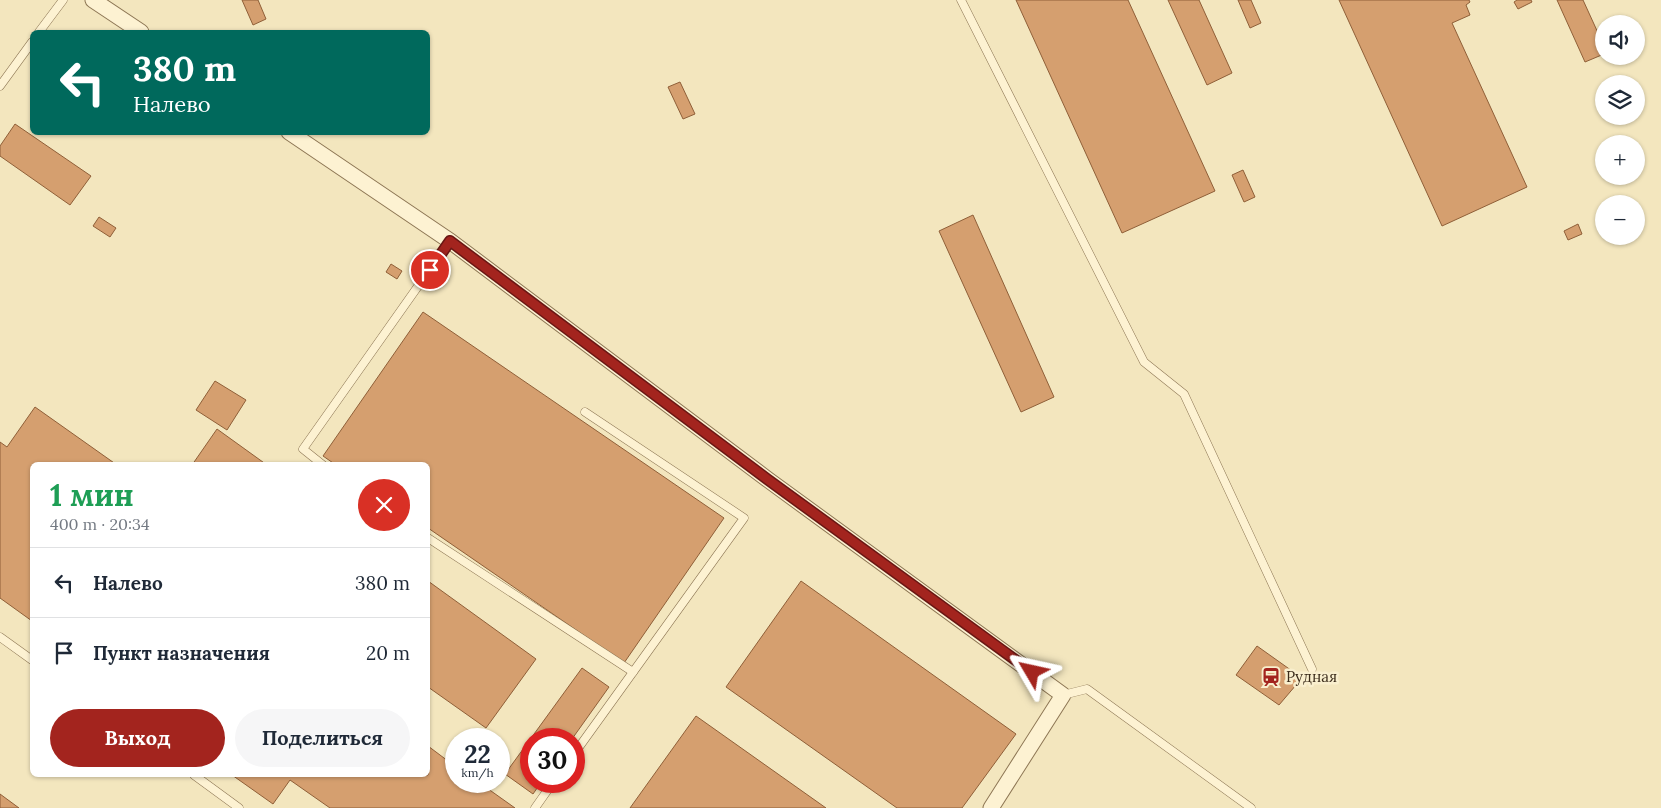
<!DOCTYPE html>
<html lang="ru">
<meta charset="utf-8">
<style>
body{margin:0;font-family:Lora,serif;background:#f6f6f7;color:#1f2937;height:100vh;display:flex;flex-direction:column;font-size:19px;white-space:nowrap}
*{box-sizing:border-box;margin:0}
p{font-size:16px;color:#747a83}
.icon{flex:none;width:28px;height:28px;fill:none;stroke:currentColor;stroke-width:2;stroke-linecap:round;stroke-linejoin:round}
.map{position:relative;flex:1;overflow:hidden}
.drawer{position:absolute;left:30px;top:462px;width:400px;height:315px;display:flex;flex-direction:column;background:#fff;border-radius:8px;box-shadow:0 1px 4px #0004}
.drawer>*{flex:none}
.guide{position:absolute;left:30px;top:30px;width:400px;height:105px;border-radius:8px;box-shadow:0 1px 4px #0004;background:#00695c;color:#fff;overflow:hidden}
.buttons{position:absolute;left:1595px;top:15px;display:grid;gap:10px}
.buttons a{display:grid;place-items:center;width:50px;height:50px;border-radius:50%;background:#fff;box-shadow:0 1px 4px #0004;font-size:25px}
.speed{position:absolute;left:445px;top:728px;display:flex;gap:10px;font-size:25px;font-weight:700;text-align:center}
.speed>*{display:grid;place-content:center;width:65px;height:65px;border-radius:50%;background:#fff;box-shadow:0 1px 4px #0004;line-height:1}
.speed small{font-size:12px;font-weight:400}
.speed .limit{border:8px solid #d22;background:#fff;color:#111}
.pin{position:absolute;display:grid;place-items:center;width:42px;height:42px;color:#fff;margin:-21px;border:2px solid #fff;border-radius:50%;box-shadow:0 1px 5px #0007}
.me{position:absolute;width:55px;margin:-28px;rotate:306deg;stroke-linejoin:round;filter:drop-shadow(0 0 4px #0008)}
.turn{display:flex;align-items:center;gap:18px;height:105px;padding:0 20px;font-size:22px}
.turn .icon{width:65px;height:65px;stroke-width:2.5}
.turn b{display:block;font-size:35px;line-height:42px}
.round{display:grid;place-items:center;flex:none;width:52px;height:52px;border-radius:26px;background:#f6f6f7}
.headline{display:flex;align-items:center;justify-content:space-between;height:85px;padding:0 20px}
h1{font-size:30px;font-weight:800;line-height:38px;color:#1e9e55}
.primary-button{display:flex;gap:10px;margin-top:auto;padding:10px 20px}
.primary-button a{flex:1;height:58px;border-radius:30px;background:#a3241e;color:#fff;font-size:20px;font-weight:800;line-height:58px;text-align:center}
.primary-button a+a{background:#f6f6f7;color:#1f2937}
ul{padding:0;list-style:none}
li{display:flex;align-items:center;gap:15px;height:70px;padding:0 20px;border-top:1px solid #e0e1e3}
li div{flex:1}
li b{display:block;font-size:19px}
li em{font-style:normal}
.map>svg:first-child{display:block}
.building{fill:#d59f6f;stroke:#8f5f38}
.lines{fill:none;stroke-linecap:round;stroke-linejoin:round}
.lane-casing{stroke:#8d7654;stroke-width:9}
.street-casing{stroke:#8d7654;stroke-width:17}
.lane{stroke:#fdf2d2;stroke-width:8}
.street{stroke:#fdf2d2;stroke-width:15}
.route-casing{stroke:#6a1714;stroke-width:12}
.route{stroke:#a3241e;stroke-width:9}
.labels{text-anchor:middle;stroke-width:5;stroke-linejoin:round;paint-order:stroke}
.poi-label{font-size:15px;fill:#3b2c1b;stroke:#f9efce;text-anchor:start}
</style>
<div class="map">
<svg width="1661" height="808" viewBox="0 0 1661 808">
<rect width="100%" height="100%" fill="#f3e6be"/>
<g class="building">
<polygon points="242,0 258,0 266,19 253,25"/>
<polygon points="1016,0 1128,0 1215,191 1122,233"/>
<polygon points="1168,0 1199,0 1232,73 1207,85"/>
<polygon points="1238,0 1251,0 1261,23 1250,28"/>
<polygon points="1339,0 1469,0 1470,2 1466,5 1470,15 1452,23 1527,187 1442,226"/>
<polygon points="1517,0 1531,0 1532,2 1518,9 1514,2"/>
<polygon points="1557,0 1583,0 1604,46 1604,54 1585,62"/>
<polygon points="680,82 695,114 683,119 668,87"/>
<polygon points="15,124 91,176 70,205 0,156 0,146"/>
<polygon points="1243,170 1255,197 1244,202 1232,175"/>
<polygon points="973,215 1054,397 1021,412 939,231"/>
<polygon points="99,217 116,228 110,237 93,226"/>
<polygon points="1578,224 1582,234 1568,240 1564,231"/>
<polygon points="391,264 402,271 397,279 386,272"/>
<polygon points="423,312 724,518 624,663 428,528 428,465 336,465 323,456"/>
<polygon points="215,381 246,400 227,430 196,410"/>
<polygon points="35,407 117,465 32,465 32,621 0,598 0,442 7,447"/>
<polygon points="217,429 267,465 192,465"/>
<polygon points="428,581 536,659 486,728 428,687"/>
<polygon points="801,581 1016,734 962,808 897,808 726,687"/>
<polygon points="1257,646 1302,678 1279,705 1236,675"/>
<polygon points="582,668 609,687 572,739 531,739 531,781 542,781 533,794 505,774"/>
<polygon points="696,716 826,808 630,808"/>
<polygon points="428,746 456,767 456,781 477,781 515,808 330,808 290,780 273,804 232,775 428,775"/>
<polygon points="0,794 19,808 0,808"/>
</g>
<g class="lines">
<g class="lane-casing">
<g id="lane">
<polyline points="961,0 1144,362 1184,394 1312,669"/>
<polyline points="39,32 63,0"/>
<polyline points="0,86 32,42"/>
<polyline points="323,465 303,449 450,241"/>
<polyline points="428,538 633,672"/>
<polyline points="0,637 32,660"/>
<polyline points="1063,695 1087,689 1251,808"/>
<polyline points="574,754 744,518 585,412"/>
<polyline points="194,775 239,808"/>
<polyline points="535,808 554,781"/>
</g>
</g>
<g class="street-casing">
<g id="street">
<polyline points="93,0 141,32"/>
<polyline points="289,132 450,241 767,479 1063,695 991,808"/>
</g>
</g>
<use href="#lane" class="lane"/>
<use href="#street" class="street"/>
</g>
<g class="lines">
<g class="route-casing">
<polyline id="route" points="430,270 450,241 767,479 1032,672"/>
</g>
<use href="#route" class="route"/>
</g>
<defs>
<g id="station-bare" transform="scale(1.5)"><path d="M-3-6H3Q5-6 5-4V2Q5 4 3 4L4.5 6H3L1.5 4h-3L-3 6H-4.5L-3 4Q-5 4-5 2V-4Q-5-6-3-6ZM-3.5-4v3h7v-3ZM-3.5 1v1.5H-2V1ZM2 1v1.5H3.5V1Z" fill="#a3241e" stroke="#f9efce" stroke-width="2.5" paint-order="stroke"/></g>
</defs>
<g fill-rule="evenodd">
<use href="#station-bare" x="1271" y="677"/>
</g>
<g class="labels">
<g class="poi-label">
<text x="1286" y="682">Рудная</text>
</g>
</g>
</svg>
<div class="buttons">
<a><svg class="icon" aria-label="sound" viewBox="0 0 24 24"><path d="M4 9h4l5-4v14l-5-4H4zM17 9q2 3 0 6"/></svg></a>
<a><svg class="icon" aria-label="layers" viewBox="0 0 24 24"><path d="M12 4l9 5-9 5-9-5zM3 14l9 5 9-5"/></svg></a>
<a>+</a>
<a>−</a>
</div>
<div class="speed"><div>22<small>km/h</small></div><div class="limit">30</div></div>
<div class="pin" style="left:430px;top:270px;background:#d93025"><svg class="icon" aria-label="arrive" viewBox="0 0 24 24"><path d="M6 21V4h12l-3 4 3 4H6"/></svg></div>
<svg class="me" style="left:1032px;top:672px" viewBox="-20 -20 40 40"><path d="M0-17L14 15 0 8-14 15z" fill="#a3241e" stroke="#fff" stroke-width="4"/></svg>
<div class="guide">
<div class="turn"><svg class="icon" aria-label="left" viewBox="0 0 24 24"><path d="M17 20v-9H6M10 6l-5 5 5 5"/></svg><div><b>380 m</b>Налево</div></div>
</div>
<section class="drawer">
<div class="headline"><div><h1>1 мин</h1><p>400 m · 20:34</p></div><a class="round" style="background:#d93025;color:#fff"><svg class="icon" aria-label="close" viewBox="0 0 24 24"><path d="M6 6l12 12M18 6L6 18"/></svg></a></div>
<ul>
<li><svg class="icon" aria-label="left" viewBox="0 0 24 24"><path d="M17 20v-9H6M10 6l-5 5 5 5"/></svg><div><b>Налево</b></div><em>380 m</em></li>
<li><svg class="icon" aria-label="arrive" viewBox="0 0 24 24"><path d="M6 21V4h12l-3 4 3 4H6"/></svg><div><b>Пункт назначения</b></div><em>20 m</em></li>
</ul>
<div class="primary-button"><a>Выход</a><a>Поделиться</a></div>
</section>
</div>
